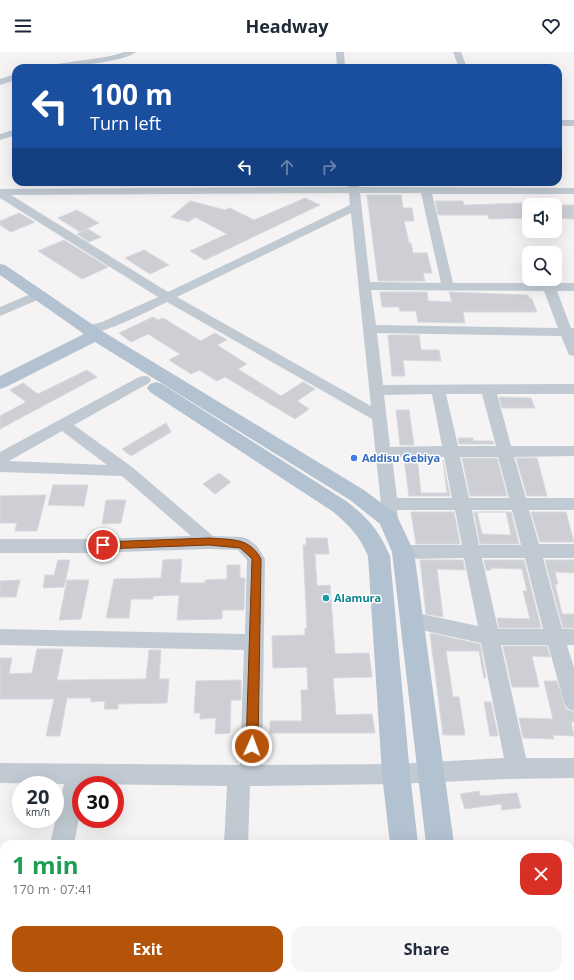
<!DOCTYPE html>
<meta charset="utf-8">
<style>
body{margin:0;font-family:"Open Sans",sans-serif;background:#f6f6f7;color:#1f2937;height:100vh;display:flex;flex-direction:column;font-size:15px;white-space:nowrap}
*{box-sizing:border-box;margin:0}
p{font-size:13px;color:#747a83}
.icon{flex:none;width:22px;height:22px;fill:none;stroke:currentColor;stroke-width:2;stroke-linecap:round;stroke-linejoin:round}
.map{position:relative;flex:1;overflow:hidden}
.details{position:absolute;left:0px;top:788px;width:574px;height:140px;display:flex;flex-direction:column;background:#fff;border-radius:12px 12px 0 0;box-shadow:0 4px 16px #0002}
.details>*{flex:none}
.hud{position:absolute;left:12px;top:12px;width:550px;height:122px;border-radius:12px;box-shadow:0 4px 16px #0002;background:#1a4fa0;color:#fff;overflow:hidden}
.buttons{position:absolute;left:522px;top:146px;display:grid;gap:8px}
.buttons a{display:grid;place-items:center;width:40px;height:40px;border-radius:8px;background:#fff;box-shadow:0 4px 16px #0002;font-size:20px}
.speed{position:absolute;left:12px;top:724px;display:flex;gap:8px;font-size:20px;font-weight:700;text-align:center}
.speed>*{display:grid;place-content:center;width:52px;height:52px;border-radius:50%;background:#fff;box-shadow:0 4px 16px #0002;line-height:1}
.speed small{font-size:10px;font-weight:400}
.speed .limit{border:6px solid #d22;background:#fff;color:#111}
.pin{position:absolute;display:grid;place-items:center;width:34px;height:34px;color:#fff;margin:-17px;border:2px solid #fff;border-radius:50%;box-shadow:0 1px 4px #0007}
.me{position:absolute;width:44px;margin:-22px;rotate:2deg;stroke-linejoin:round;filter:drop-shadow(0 0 3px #0008)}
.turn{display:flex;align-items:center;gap:14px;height:84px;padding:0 12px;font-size:18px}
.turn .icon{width:52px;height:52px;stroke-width:2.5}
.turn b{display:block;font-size:28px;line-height:34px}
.lanes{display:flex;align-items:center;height:38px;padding:0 12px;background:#0003;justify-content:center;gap:20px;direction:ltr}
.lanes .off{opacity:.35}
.round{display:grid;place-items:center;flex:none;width:42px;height:42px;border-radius:12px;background:#f6f6f7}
.overview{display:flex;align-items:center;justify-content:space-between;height:68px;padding:0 12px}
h1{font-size:24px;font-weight:700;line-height:30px;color:#1e9e55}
.button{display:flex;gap:8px;margin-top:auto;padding:8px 12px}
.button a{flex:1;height:46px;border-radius:12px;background:#b45309;color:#fff;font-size:16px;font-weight:700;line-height:46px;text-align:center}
.button a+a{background:#f6f6f7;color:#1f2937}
header{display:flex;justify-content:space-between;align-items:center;height:52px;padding:0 12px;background:#fff;font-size:18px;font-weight:700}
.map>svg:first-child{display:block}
.building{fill:#cdcfd5;stroke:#d7d9de;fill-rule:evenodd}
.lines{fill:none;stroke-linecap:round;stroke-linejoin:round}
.minor{fill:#c1cad2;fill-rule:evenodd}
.major{fill:#b3c2d1;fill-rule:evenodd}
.route{fill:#b45309;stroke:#753606}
.shop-dot{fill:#3f7fe0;stroke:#fff;stroke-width:1.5}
.culture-dot{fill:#0f9aa8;stroke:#fff;stroke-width:1.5}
.labels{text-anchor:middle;stroke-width:3;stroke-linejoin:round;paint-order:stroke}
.shop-label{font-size:11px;font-weight:bold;fill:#366cbe;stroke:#fff;text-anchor:start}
.culture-label{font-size:11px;font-weight:bold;fill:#0d838f;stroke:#fff;text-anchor:start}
</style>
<header><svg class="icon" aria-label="menu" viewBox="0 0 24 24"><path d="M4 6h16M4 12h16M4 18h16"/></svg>Headway<svg class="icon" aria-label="heart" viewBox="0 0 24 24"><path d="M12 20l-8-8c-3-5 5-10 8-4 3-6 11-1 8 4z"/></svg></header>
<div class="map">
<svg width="574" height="928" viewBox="0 0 574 928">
<rect width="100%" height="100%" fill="#f5f3f3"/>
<g class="building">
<polygon points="367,143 401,143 403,156 412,156 414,169 404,169 409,191 411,191 413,201 427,201 432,221 423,221 425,229 378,229"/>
<polygon points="305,146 320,153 205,208 190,199 227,182 195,165 189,170 171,165 190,149 225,158 230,156 254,168"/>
<polygon points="435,149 463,149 464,153 524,151 529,166 489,167 488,163 438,163"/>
<polygon points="555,153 574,153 574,167 555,166"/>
<polygon points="77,158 99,171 80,180 58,166"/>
<polygon points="19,161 35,170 11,180 0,173 0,169"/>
<polygon points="88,177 101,185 89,190 77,182"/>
<polygon points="64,188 108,215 82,227 38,199"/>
<polygon points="144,198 169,213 150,222 125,206"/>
<polygon points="380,240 427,240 428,249 452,250 449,240 528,243 529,246 532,247 537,260 463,260 465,271 418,270 416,259 400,259 399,255 382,255"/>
<polygon points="153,265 158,268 163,266 201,289 215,281 227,288 217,293 247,312 238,317 281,344 303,330 315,337 297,349 309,357 295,367 225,325 217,329 199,318 191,322 169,308 180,302 148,282 131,290 119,281"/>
<polygon points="388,283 419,283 421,298 439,298 441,309 403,308 405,324 392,324"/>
<polygon points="87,318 97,325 0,377 0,364 26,350 10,338 23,331 38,342"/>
<polygon points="499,345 531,346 535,356 502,356"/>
<polygon points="396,358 409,358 414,393 400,393"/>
<polygon points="166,371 171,380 131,404 122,397"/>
<polygon points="458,386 473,386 473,389 493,389 494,392 459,392"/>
<polygon points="404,406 417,406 421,441 447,441 443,408 450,444 409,444"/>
<polygon points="462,406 497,406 507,444 470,444"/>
<polygon points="516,406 537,406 547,444 527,444"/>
<polygon points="219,421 231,430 215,442 203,432"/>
<polygon points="53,433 88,433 84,454 48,453"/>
<polygon points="46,443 37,479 15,479 17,471 0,471 0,444"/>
<polygon points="106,448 126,448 121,471 102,472"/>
<polygon points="411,460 454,460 460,492 416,492"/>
<path d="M474 460H511L519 492H480ZM477 460H506L511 483 482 482Z"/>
<polygon points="531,460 566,460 574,490 540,490"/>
<polygon points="306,486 327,486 329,502 315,502 317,534 330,533 335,602 369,601 372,625 333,626 336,663 372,662 375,681 270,681 270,669 302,669 301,638 308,638 307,615 273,616 272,584 305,583 305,576 307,576 303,493 306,493"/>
<polygon points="182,507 180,531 205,531 205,528 227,527 227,513 240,513 240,526 245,526 244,558 222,558 222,567 177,568 179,543 153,544 153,547 131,547 129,566 106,566 114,527 161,526 163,508"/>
<polygon points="58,508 70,508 64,535 43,536 45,523 54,523"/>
<polygon points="420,508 463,508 465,518 437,517 443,565 426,562"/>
<polygon points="484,508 524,508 541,576 499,576 497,566 530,567 523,539 527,539 522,517 491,516 491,518 486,518"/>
<polygon points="545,508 574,508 574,521 555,520 558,532 555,532 562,562 574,562 574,576 563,576"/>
<polygon points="20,528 16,545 0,545 0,529"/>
<polygon points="67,528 89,528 81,567 59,568"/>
<polygon points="430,581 480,592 486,626 484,626 479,599 446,599 453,645 459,645 465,683 443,683"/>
<polygon points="503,594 547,594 550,605 532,604 539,635 512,635"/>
<polygon points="37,597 63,597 57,628 70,628 146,627 149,598 161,598 159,627 169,627 167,651 118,652 118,657 104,657 105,649 91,650 91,646 67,646 60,684 46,684 54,647 0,647 0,606 12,606 9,622 32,621"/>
<polygon points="241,628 241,648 231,648 230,681 215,682 216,666 200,667 200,661 194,661 196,629"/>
<polygon points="544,629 557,629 566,657 574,660 574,670 571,670 574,684 553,683 554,687 523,686 519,666 553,667"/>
<polygon points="484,650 491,650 498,684 490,684"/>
<polygon points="479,739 480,744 517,741 521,756 502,758 501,752 465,757 460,742"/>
</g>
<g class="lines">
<g class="minor">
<path d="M124 0H136C125 10 63 16 47 16L48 14C73 8 102 8 124 0Z"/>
<polygon points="336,0 344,0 345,16 337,16"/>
<polygon points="453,0 461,0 467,16 459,16"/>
<polygon points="16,22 16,28 0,33 0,27"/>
<rect x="558" y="68" width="16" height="6"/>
<polygon points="16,77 16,83 0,88 0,82"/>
<path d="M348 130H358L359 135 574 136V142H432L453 231H574V239H557L571 276H574V304L569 303 561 284 377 281 383 333 574 332V342H497L511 394H574V404L514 405 526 446H574V458H529L539 492H574V506H543L562 577H574V593H567L574 616V659L567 656 564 650 548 593H501L526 706H574V726L507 727 396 732 250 734 248 792H224L227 734 86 732 81 733V756L74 792H50L64 732 0 731V711L240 713 244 598 0 593V577L245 582 247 508 238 498 209 497 88 501H0V487H88L191 484 122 424 0 420V400L139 325 144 324 149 325 151 328 149 331 74 373 132 415 213 484 242 485 248 487 257 494 265 507 262 713 396 712 504 706 481 591 412 576 405 574 402 568 405 562 412 560 478 574 464 506 403 507 397 505 394 500 397 495 403 493H462L455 458H397L398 467 395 471 389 473 383 471 380 467 381 452 372 367 167 250C148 259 101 285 82 281L80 278 82 275 102 270 158 245 0 146V137L348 135ZM349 141 350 153 168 240 11 143ZM360 141H421L441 231 370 230ZM351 161 371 354 177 245ZM371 238 544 239 558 276 376 273ZM432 342 442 394 390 395 384 343ZM446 342H482L496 394H458ZM62 379 107 413 9 409ZM392 405H444L452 446H397ZM460 405H498L509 446H469ZM472 458H512L521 493H479ZM482 506H525L543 577H498Z"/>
<polygon points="38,239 42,240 44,243 42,246 0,264 0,255"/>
<rect x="570" y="872" width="4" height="26"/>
<polygon points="22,924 48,924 47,928 21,928"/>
<rect x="217" y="924" width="26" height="4"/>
</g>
<g class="major">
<polygon points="0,212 5,213 102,279 364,438 396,462 414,500 454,792 426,792 392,500 380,472 350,448 95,290 6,335 0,337 0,324 84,282 0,223"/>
<path d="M156 330 162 332 346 449C368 466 379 478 390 504L410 722 418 792H390L382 722 368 504C359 483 349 473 332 459L150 340 147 336 150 332Z"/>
<rect x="402" y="924" width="32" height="4"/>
<rect x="442" y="924" width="32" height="4"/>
</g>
</g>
<path class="route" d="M209 486C232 488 249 485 261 507L258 694 256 698 252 699 248 698 246 694 252 507 247 502 240 496 209 493 103 497 98 493 103 490Z"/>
<circle class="shop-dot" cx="354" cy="406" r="4"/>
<circle class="culture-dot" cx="326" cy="546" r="4"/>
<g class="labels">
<g class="shop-label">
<text x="362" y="410">Addisu Gebiya</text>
</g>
<g class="culture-label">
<text x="334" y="550">Alamura</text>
</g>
</g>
</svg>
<div class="buttons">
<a><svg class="icon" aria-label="sound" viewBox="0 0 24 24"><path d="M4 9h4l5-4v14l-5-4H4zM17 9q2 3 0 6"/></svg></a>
<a><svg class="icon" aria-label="search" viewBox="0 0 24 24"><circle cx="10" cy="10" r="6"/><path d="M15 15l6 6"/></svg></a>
</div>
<div class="speed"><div>20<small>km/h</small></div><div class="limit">30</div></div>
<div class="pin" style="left:103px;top:493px;background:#d93025"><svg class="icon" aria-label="arrive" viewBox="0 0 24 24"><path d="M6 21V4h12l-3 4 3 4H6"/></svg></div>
<svg class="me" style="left:252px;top:694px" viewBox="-20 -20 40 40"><circle r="17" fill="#b45309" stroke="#fff" stroke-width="3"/><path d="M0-11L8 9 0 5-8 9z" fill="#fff"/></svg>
<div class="hud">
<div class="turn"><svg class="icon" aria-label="left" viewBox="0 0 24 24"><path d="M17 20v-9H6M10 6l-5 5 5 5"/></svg><div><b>100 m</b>Turn left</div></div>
<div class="lanes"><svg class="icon" aria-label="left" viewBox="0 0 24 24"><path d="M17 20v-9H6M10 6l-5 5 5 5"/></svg><svg class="icon off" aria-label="ahead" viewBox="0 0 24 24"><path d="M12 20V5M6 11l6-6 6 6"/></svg><svg class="icon off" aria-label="right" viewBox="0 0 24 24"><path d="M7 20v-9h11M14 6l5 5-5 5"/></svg></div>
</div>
<section class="details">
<div class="overview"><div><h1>1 min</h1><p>170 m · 07:41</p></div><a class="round" style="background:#d93025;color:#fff"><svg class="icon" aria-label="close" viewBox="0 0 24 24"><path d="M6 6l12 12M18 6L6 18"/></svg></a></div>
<div class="button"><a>Exit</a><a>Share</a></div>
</section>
</div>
